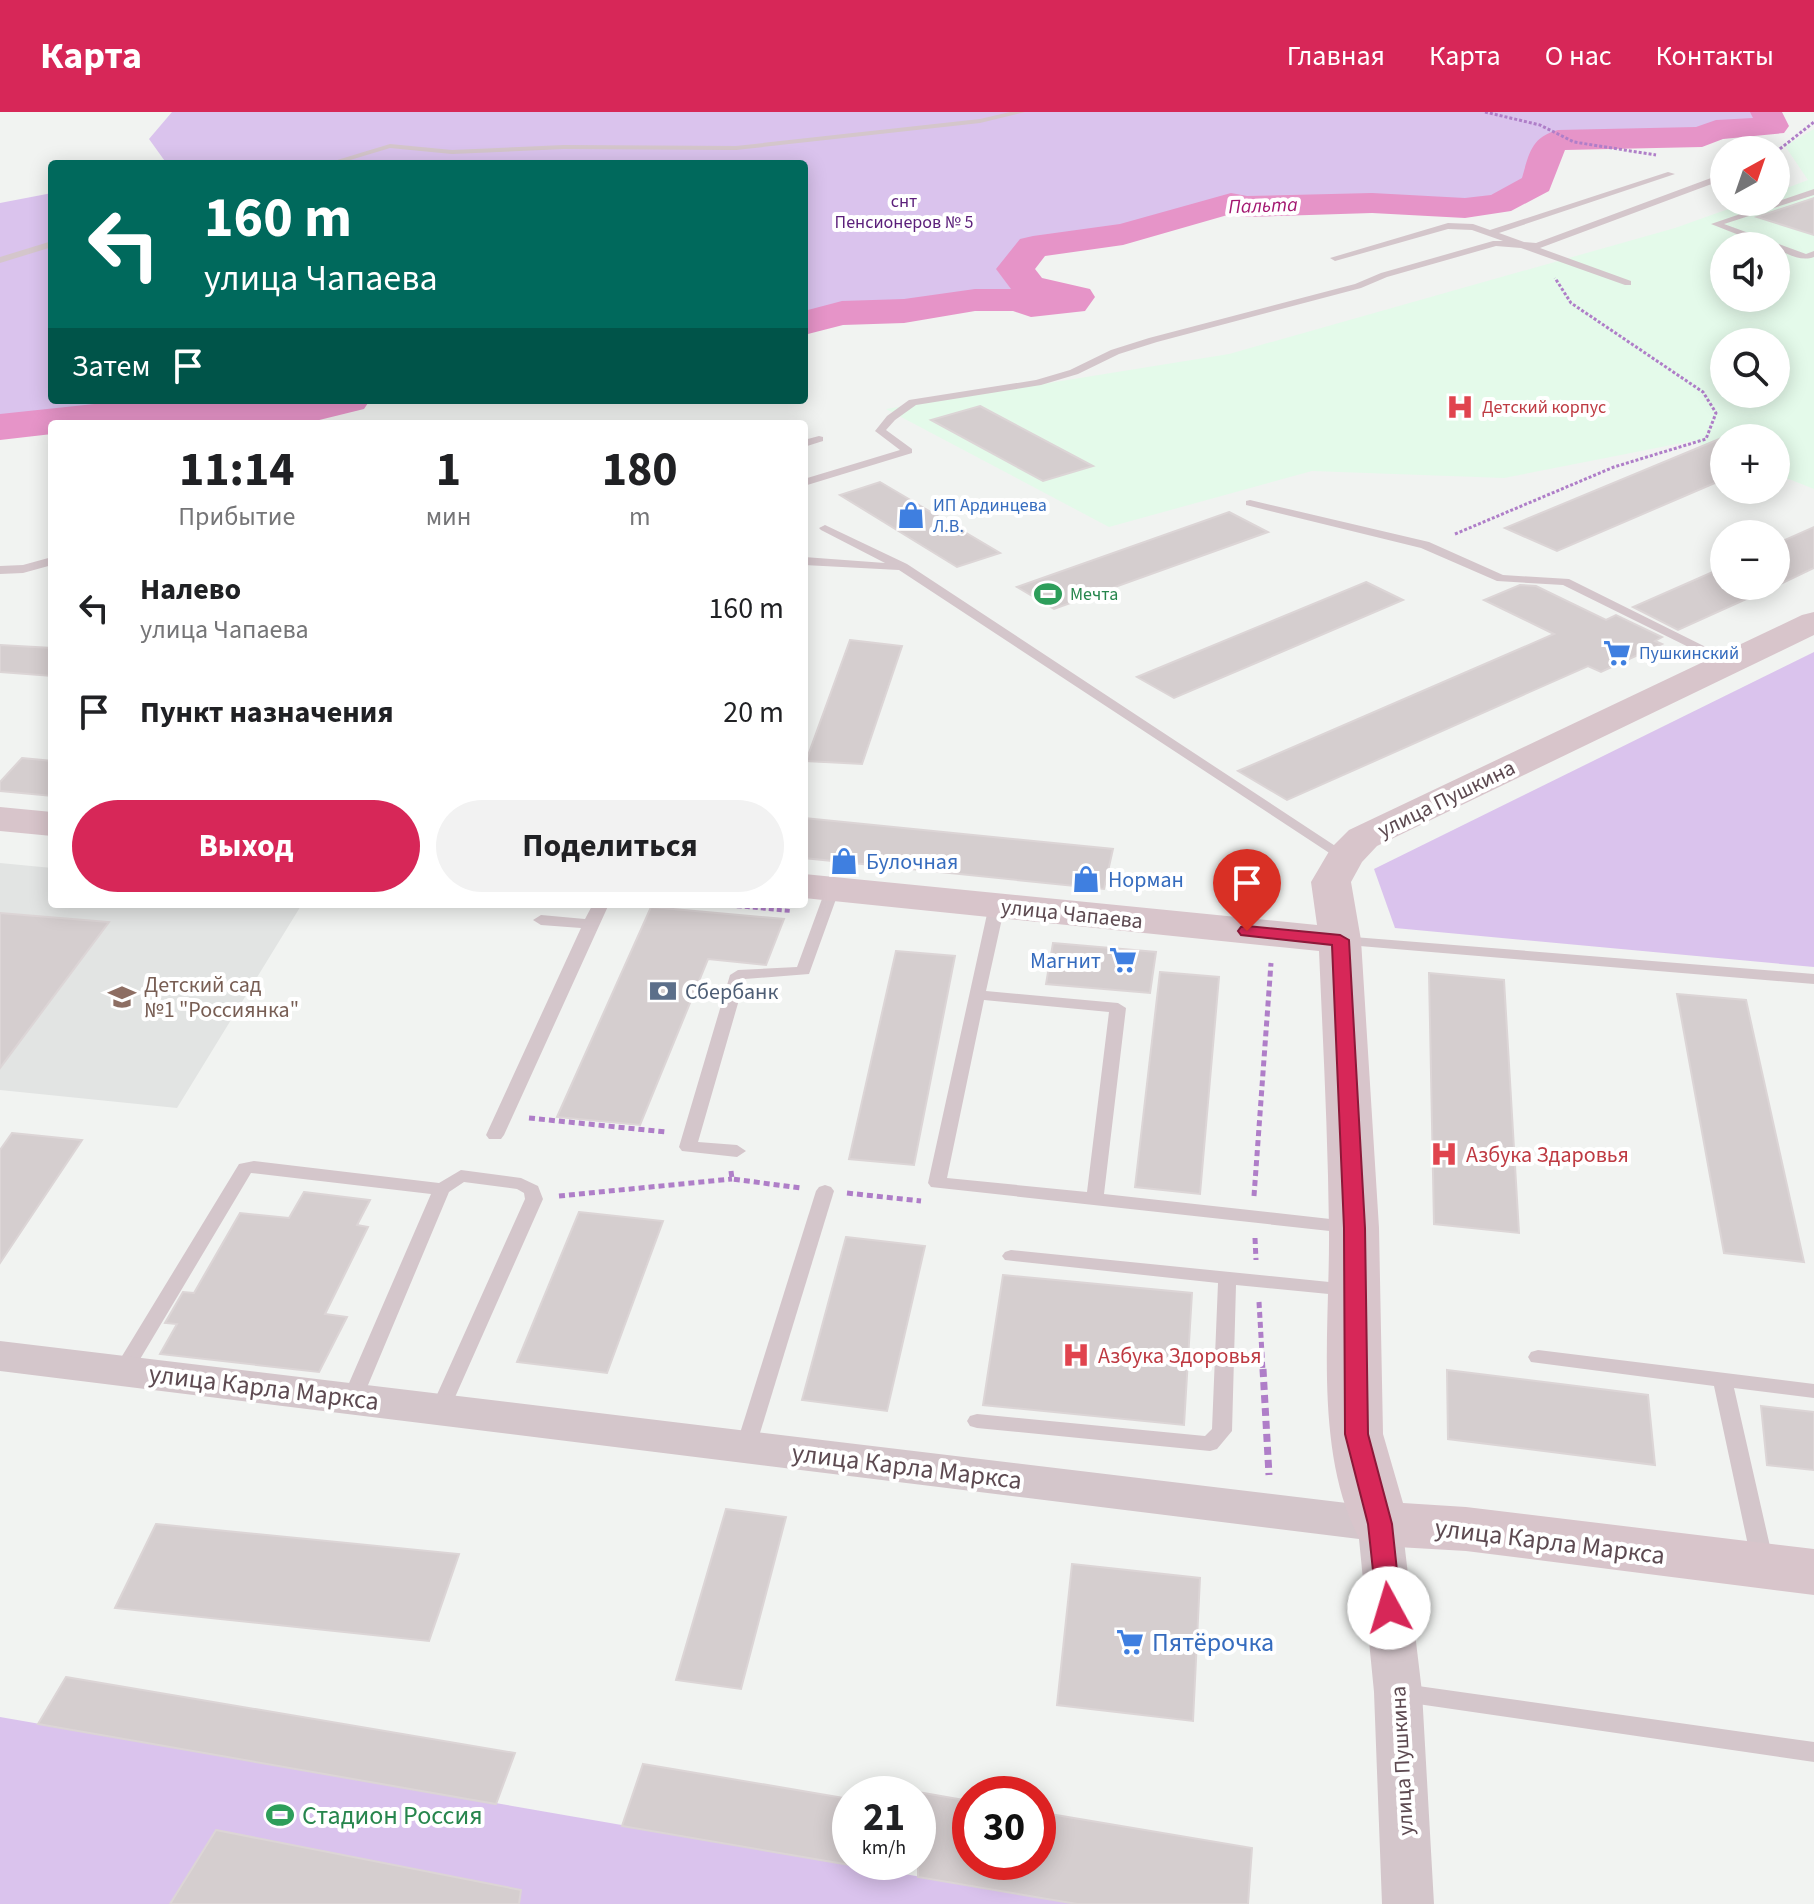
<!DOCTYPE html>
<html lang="ru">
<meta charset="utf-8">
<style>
body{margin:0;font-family:"Source Sans 3",sans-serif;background:#f2f2f2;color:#202124;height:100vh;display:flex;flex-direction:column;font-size:30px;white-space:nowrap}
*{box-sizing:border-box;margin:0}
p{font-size:26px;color:#757577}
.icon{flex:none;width:44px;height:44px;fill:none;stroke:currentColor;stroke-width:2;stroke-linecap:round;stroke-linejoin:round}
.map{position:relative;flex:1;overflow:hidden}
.sheet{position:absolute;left:48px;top:308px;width:760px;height:488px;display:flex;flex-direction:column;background:#fff;border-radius:8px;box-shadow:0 4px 20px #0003}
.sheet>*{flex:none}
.guide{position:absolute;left:48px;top:48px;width:760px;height:244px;border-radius:8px;box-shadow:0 4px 20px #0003;background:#00695c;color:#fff;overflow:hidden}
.needle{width:52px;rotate:40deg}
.buttons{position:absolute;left:1710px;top:24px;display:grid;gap:16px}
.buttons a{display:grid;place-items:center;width:80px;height:80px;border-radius:50%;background:#fff;box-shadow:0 4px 20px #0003;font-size:40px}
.speed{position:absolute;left:832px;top:1664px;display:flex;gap:16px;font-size:40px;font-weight:700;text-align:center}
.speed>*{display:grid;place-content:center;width:104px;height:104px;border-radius:50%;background:#fff;box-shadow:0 4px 20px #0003;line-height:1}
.speed small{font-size:20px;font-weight:400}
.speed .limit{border:12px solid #d22;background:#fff;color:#111}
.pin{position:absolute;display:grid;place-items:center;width:68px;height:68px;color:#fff;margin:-82px -34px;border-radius:50% 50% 50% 0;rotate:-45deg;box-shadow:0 0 8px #0007}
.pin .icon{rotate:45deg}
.me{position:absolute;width:88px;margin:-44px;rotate:354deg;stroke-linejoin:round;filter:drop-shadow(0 0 6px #0008)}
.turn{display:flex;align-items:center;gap:28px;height:168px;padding:0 24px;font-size:36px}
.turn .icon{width:104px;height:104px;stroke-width:2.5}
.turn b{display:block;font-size:56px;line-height:68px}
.then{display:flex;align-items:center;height:76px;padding:0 24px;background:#0003;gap:16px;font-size:30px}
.eta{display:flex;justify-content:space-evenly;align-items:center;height:136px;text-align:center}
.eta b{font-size:48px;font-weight:700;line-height:56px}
.cta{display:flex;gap:16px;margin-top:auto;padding:16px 24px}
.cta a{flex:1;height:92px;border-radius:48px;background:#d72758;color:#fff;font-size:32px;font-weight:700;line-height:92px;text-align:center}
.cta a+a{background:#f2f2f2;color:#202124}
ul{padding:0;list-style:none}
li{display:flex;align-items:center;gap:24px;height:104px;padding:0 24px}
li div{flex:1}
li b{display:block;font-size:30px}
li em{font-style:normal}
header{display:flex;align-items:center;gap:48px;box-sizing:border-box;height:112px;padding:0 40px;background:#d72758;color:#fff}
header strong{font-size:38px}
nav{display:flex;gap:44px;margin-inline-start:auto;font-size:28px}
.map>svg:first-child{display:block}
.education{fill:#e2e4e3}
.medical{fill:#e4faea;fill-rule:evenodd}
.green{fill:#dac3ed}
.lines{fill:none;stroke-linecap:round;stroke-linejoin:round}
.river{fill:#e694c8;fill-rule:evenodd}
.building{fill:#d5cecf;stroke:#dcd5d6;stroke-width:2}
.path-far3{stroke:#af7ec8;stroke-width:3;stroke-dasharray:3 2;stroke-linecap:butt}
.path-far2{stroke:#af7ec8;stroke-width:4;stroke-dasharray:5 3;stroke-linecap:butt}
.path-far1{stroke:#af7ec8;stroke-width:5;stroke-dasharray:6 4;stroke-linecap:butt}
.path{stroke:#af7ec8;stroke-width:7;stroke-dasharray:8 5;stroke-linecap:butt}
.lane{fill:#d4c6cb;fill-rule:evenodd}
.street{fill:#d4c6cb;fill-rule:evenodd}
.secondary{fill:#d8c5cb;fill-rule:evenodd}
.route{fill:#d72758;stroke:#8c1939;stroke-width:2}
.labels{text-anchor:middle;stroke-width:8;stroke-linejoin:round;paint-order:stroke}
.far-park-label{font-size:18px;fill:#5b1f7a;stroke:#fff}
.far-health-label{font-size:18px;fill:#be3a42;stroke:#fff;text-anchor:start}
.far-shop-label{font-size:18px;fill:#366cbe;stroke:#fff;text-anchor:start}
.far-leisure-label{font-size:18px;fill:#27864d;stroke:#fff;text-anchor:start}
.far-water-label{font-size:20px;font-style:italic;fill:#a31770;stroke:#fff}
.street-label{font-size:22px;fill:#5d4a51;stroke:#fff}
.shop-label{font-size:22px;fill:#366cbe;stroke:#fff;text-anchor:start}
.education-label{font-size:22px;fill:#785e54;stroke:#fff;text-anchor:start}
.service-label{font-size:22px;fill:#4e5e75;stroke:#fff;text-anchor:start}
.health-label{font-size:22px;fill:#be3a42;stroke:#fff;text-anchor:start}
.near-street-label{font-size:26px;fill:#5d4a51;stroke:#fff}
.near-shop-label{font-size:26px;fill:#366cbe;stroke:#fff;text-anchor:start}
.near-leisure-label{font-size:26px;fill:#27864d;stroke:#fff;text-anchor:start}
</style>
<header>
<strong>Карта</strong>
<nav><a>Главная</a><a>Карта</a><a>О нас</a><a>Контакты</a></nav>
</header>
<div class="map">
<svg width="1814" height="1792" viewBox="0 0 1814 1792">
<rect width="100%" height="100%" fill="#f1f3f1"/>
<polygon class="education" points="0,751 52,756 52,792 302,792 177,996 0,978"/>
<path class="medical" d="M1814 17V377L1776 362V326H1724V341L1692 329 1504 366 1312 359 1109 415 886 297 1229 242 1675 116 1748 90H1776V80L1808 68 1785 34ZM1724 134H1776V186H1724ZM1724 230H1776V282H1724Z"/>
<g class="green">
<polygon points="172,0 1766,0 1773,14 1716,18 1702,25 1558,28 1548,34 1537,72 1499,92 1465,96 1372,91 1246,95 1231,91 1123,122 1033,135 1015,157 1030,174 1076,185 1071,191 1031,193 1017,188 975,188 904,199 842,201 804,211 804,52 167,52 149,27"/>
<polygon points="52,81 52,288 349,288 288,303 231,302 185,295 0,315 0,91"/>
<polygon points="1814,540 1814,855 1395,816 1374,757"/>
<polygon points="0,1605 1077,1792 0,1792"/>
</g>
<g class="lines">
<g class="river">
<path d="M1750 0H1782L1789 14 1784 21 1723 27 1702 35 1565 38 1549 79 1511 99 1465 106 1372 101 1246 105 1231 102 1123 133 1045 144 1035 157 1042 166 1090 177 1095 185 1085 199 1031 205 1013 199H975L904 211 843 213 804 223V199L842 189 904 187 975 177H1011L996 157 1020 127 1033 124 1120 112 1231 81 1247 84 1372 81 1465 86 1491 83 1522 66C1529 42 1531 25 1558 18L1696 15 1716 8 1753 6Z"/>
<polygon points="132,288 370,288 364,297 303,312 213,312 185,308 145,312 52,312 52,322 0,328 0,302"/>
</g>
</g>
<g class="building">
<polygon points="1814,86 1814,123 1757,105"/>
<polygon points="980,294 1093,354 1043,369 931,308"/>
<polygon points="1724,325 1724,367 1557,439 1505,416"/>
<polygon points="880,370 1000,441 957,455 840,383"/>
<polygon points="1229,400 1268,420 1054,497 1017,475"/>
<polygon points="1814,415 1814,456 1776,474 1776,432"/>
<polygon points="1724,455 1724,474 1775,474 1678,518 1633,495"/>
<polygon points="1366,470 1403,488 1174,586 1137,565"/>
<polygon points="1520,473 1536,474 1606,508 1616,503 1662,525 1655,529 1662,532 1601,560 1588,554 1287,688 1238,659 1554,522 1484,488"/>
<polygon points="850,528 902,534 862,652 806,649"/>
<polygon points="0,533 52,536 52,564 0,560"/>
<polygon points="22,646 52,649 52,684 0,679 0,670"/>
<polygon points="804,706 1113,737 1104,777 804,746"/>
<polygon points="651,795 784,807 766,853 708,847 640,1013 557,1005"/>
<polygon points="0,801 109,810 0,956"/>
<polygon points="1053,831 1156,840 1150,881 1046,872"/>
<polygon points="896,839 955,844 914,1053 849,1047"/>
<polygon points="1160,860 1219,865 1200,1082 1135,1075"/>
<polygon points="1429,861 1504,868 1519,1121 1434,1112"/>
<polygon points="1677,882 1746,888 1804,1150 1724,1141"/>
<polygon points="12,1021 82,1028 0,1151 0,1038"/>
<polygon points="304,1080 370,1088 357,1113 368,1115 325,1202 347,1205 319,1260 160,1242 177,1212 165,1211 183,1180 194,1181 240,1101 289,1106"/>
<polygon points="579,1100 663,1109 607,1261 517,1250"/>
<polygon points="846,1125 925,1134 887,1299 802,1288"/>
<polygon points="1003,1163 1192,1181 1184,1313 983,1293"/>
<polygon points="1447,1258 1648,1283 1655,1353 1448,1327"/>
<polygon points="1761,1294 1814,1300 1814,1358 1767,1353"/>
<polygon points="726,1397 786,1405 741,1577 676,1568"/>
<polygon points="156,1412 459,1442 429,1529 115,1496"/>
<polygon points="1072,1452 1200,1466 1193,1609 1057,1593"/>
<polygon points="66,1565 515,1641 496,1692 38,1612"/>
<polygon points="643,1652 850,1687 850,1753 622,1714"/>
<polygon points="918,1680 970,1689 970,1750 1038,1750 1038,1700 1252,1736 1248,1792 1077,1792 918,1765"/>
<polygon points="216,1718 521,1778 519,1792 170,1792"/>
</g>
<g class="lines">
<g class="path-far3">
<polyline points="1485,0 1540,13 1574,30 1656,43"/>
<polyline points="1776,40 1814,10"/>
<polyline points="1455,422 1614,355 1706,327 1716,301 1703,280 1571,191 1555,166"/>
</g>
<polyline class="path-far2" points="713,792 791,799"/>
<g class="path-far1">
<polyline points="529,1006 666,1020"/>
<polyline points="731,1059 732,1067 801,1076"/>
<polyline points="847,1081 921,1089"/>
<polyline points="559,1084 732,1067"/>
<polyline points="1254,1084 1271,851"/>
<polyline points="1255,1126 1256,1148"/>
<polyline points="1259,1190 1263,1259"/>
</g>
<polyline class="path" points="1263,1257 1269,1363"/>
<g class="lane">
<polygon points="1010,0 1025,0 980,11 736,38 564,37 452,42 390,36 337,52 324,52 390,32 452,38 564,33 736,34 980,7"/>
<polygon points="1668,60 1675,62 1499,121 1524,130 1536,131 1711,66 1717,66 1717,70 1540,136 1631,169 1631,173 1625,173 1521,136 1496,134 1387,165 1361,176 1157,230 1119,242 1078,262 1041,273 916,293 895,308 886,318 912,337 912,341 804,374 804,367 900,338 875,319 887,304 909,288 1036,268 1070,258 1111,238 1149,226 1355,172 1381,161 1493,129 1503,129 1472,118 1448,117 1335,149 1330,146 1448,111 1473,112 1490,118"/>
<path d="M1814 77V83L1724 112 1806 142 1814 139V145C1801 150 1788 142 1776 137V134H1767L1711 112Z"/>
<polygon points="52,129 52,135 0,151 0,145"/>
<polygon points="819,324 823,325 823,329 804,335 804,328"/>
<polygon points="1250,388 1429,430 1503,463 1569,467 1736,550 1735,553 1725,553 1563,473 1497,469 1421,436 1246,393 1246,389"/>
<polygon points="825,413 907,452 1352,745 1350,748 1340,748 899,458 804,453 804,445 885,451 821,418 819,416"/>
<polygon points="52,445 52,453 23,461 0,462 0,454 23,453"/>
<polygon points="833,772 840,776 809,862 745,867 698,1030 737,1033 746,1039 737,1045 682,1039 679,1035 730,863 738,858 797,855 826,776"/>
<path d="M997 788 1005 793 986 879 1118 891 1126 896 1104 1082 1348 1109 1354 1111 1357 1115 1354 1119 1348 1121 931 1075 928 1071 989 793ZM984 888 1109 900 1087 1080 947 1066Z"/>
<polygon points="593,792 609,792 504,1023 501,1027 489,1027 486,1023 581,816 541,813 533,808 541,803 585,807"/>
<polygon points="1341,824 1814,862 1814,872 1336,832 1333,829 1336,826"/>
<polygon points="254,1049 439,1071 461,1058 521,1066 538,1074 543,1087 448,1301 441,1303 434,1301 431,1296 525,1087 524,1081 517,1077 464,1070 449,1080 363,1285 360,1290 353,1292 346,1290 343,1285 431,1082 251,1061 130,1264 123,1266 116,1264 113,1259 116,1254 239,1052"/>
<polygon points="825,1073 831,1075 834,1079 756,1334 753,1339 746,1342 739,1339 736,1334 816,1079 819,1075"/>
<polygon points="1011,1138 1349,1172 1356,1173 1358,1178 1356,1183 1349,1184 1236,1173 1232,1319 1217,1337 1210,1339 977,1316 970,1314 967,1309 970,1304 977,1302 1205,1324 1212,1317 1218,1171 1005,1148 1002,1144 1005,1140"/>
<polygon points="1538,1238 1814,1272 1814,1286 1734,1276 1774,1452 1770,1458 1763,1460 1756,1458 1752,1452 1714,1274 1531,1250 1528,1245 1531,1240"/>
<polygon points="1404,1572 1814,1630 1814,1650 1404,1590 1396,1588 1393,1581 1396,1574"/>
</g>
<polygon class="street" points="0,1229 1380,1395 1396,1400 1402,1412 1422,1580 1434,1792 1382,1792 1374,1580 1359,1427 0,1259"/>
<g class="secondary">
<path d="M1814 500V523L1377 734 1362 750 1351 770 1361 828 1379 1116 1383 1322 1403 1391 1466 1395 1814 1437V1483L1466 1439 1380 1434 1360 1428C1313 1340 1330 1214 1329 1117 1328 1024 1323 931 1319 839L804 786V762L1317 813 1311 770 1331 736 1349 718 1802 503Z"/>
<polygon points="0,695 52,700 52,724 0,719"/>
</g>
</g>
<polygon class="route" points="1247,814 1340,823 1349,828 1365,1116 1368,1322 1392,1412 1401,1496 1398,1503 1389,1506 1380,1503 1377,1496 1368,1412 1345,1322 1344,1116 1332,833 1241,823 1238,819 1241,815"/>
<defs>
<g id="hospital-bare" transform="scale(2.16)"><path d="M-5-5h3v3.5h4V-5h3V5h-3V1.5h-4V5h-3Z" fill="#e0444e" stroke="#fff" stroke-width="2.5" paint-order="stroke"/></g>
<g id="shop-bare" transform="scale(2.16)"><path d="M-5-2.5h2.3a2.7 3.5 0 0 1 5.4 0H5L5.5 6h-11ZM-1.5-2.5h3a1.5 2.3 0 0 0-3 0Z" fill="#3f7fe0" stroke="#fff" stroke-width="2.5" paint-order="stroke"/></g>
<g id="stadium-bare" transform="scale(2.16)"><path d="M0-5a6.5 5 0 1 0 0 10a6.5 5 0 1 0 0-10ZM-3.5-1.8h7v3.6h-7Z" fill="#2e9e5b" stroke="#fff" stroke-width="2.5" paint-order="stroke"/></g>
<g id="supermarket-bare" transform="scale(2.16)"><path d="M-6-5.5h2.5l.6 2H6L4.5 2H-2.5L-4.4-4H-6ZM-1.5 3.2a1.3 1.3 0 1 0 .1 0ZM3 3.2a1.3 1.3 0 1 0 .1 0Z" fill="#3f7fe0" stroke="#fff" stroke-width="2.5" paint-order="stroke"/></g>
<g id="bank-bare" transform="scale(2.16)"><path d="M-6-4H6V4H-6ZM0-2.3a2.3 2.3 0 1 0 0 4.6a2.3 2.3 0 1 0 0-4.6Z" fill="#5c6f8a" stroke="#fff" stroke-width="2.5" paint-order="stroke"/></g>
<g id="school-bare" transform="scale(2.16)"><path d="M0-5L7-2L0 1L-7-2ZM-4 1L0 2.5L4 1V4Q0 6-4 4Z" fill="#8d6e63" stroke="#fff" stroke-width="2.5" paint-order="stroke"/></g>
</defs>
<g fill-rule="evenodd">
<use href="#hospital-bare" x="1460" y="295"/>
<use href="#shop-bare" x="911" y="403"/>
<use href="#stadium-bare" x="1048" y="482"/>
<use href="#supermarket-bare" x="1617" y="541"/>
<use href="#shop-bare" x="844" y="749"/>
<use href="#shop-bare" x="1086" y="767"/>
<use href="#supermarket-bare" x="1123" y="848"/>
<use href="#bank-bare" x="663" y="879"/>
<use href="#school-bare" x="122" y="885"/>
<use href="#hospital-bare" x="1444" y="1042"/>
<use href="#hospital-bare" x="1076" y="1243"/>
<use href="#supermarket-bare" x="1130" y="1530"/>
<use href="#stadium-bare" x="280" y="1703"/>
</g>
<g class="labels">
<g class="far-park-label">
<text x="904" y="95">снт<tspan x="904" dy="21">Пенсионеров № 5</tspan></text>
</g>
<g class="far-health-label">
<text x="1482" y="301">Детский корпус</text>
</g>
<g class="far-shop-label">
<text x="933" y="399">ИП Ардинцева<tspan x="933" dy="21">Л.В.</tspan></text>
<text x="1639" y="547">Пушкинский</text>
</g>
<g class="far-leisure-label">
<text x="1070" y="488">Мечта</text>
</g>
<g class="far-water-label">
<text transform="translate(1263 93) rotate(-2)" y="7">Пальта</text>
</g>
<g class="street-label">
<text transform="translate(1446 686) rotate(-26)" y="8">улица Пушкина</text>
<text transform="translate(1072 801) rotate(6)" y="8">улица Чапаева</text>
<text transform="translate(1401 1649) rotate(-93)" y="8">улица Пушкина</text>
</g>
<g class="shop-label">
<text x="866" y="757">Булочная</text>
<text x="1108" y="775">Норман</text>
<text x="1101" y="856" text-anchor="end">Магнит</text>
</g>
<g class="education-label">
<text x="144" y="880">Детский сад<tspan x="144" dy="25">№1 "Россиянка"</tspan></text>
</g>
<g class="service-label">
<text x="685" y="887">Сбербанк</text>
</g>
<g class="health-label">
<text x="1466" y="1050">Азбука Здаровья</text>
<text x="1098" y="1251">Азбука Здоровья</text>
</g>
<g class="near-street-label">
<text transform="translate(264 1275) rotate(7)" y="9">улица Карла Маркса</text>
<text transform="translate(907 1354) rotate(7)" y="9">улица Карла Маркса</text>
<text transform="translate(1550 1429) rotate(7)" y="9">улица Карла Маркса</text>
</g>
<g class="near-shop-label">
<text x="1152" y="1539">Пятёрочка</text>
</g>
<g class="near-leisure-label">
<text x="302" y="1712">Стадион Россия</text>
</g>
</g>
</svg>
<div class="buttons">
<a><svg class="needle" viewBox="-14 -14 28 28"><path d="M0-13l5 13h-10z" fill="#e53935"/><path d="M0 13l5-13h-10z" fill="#757577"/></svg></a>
<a><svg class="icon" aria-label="sound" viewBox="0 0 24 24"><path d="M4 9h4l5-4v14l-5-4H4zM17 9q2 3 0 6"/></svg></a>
<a><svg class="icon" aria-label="search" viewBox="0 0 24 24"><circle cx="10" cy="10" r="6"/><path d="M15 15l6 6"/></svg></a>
<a>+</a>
<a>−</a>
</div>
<div class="speed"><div>21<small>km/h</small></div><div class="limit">30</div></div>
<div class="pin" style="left:1247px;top:819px;background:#d93025"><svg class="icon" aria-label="arrive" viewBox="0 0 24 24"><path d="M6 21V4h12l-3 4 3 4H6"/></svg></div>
<svg class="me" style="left:1389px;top:1496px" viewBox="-20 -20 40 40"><circle r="19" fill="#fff"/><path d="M0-13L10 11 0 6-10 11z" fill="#d72758"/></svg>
<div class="guide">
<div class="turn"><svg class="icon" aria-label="left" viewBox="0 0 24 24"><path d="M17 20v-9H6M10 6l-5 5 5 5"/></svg><div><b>160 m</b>улица Чапаева</div></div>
<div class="then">Затем<svg class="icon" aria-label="arrive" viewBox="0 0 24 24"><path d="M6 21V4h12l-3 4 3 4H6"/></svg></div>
</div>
<section class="sheet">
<div class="eta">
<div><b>11:14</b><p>Прибытие</p></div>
<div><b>1</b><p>мин</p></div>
<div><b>180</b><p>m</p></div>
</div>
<ul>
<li><svg class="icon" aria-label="left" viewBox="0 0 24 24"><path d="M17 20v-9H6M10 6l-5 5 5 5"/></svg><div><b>Налево</b><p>улица Чапаева</p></div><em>160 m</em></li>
<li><svg class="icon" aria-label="arrive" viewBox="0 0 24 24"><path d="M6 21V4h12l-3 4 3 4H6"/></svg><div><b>Пункт назначения</b></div><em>20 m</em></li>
</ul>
<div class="cta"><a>Выход</a><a>Поделиться</a></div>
</section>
</div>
